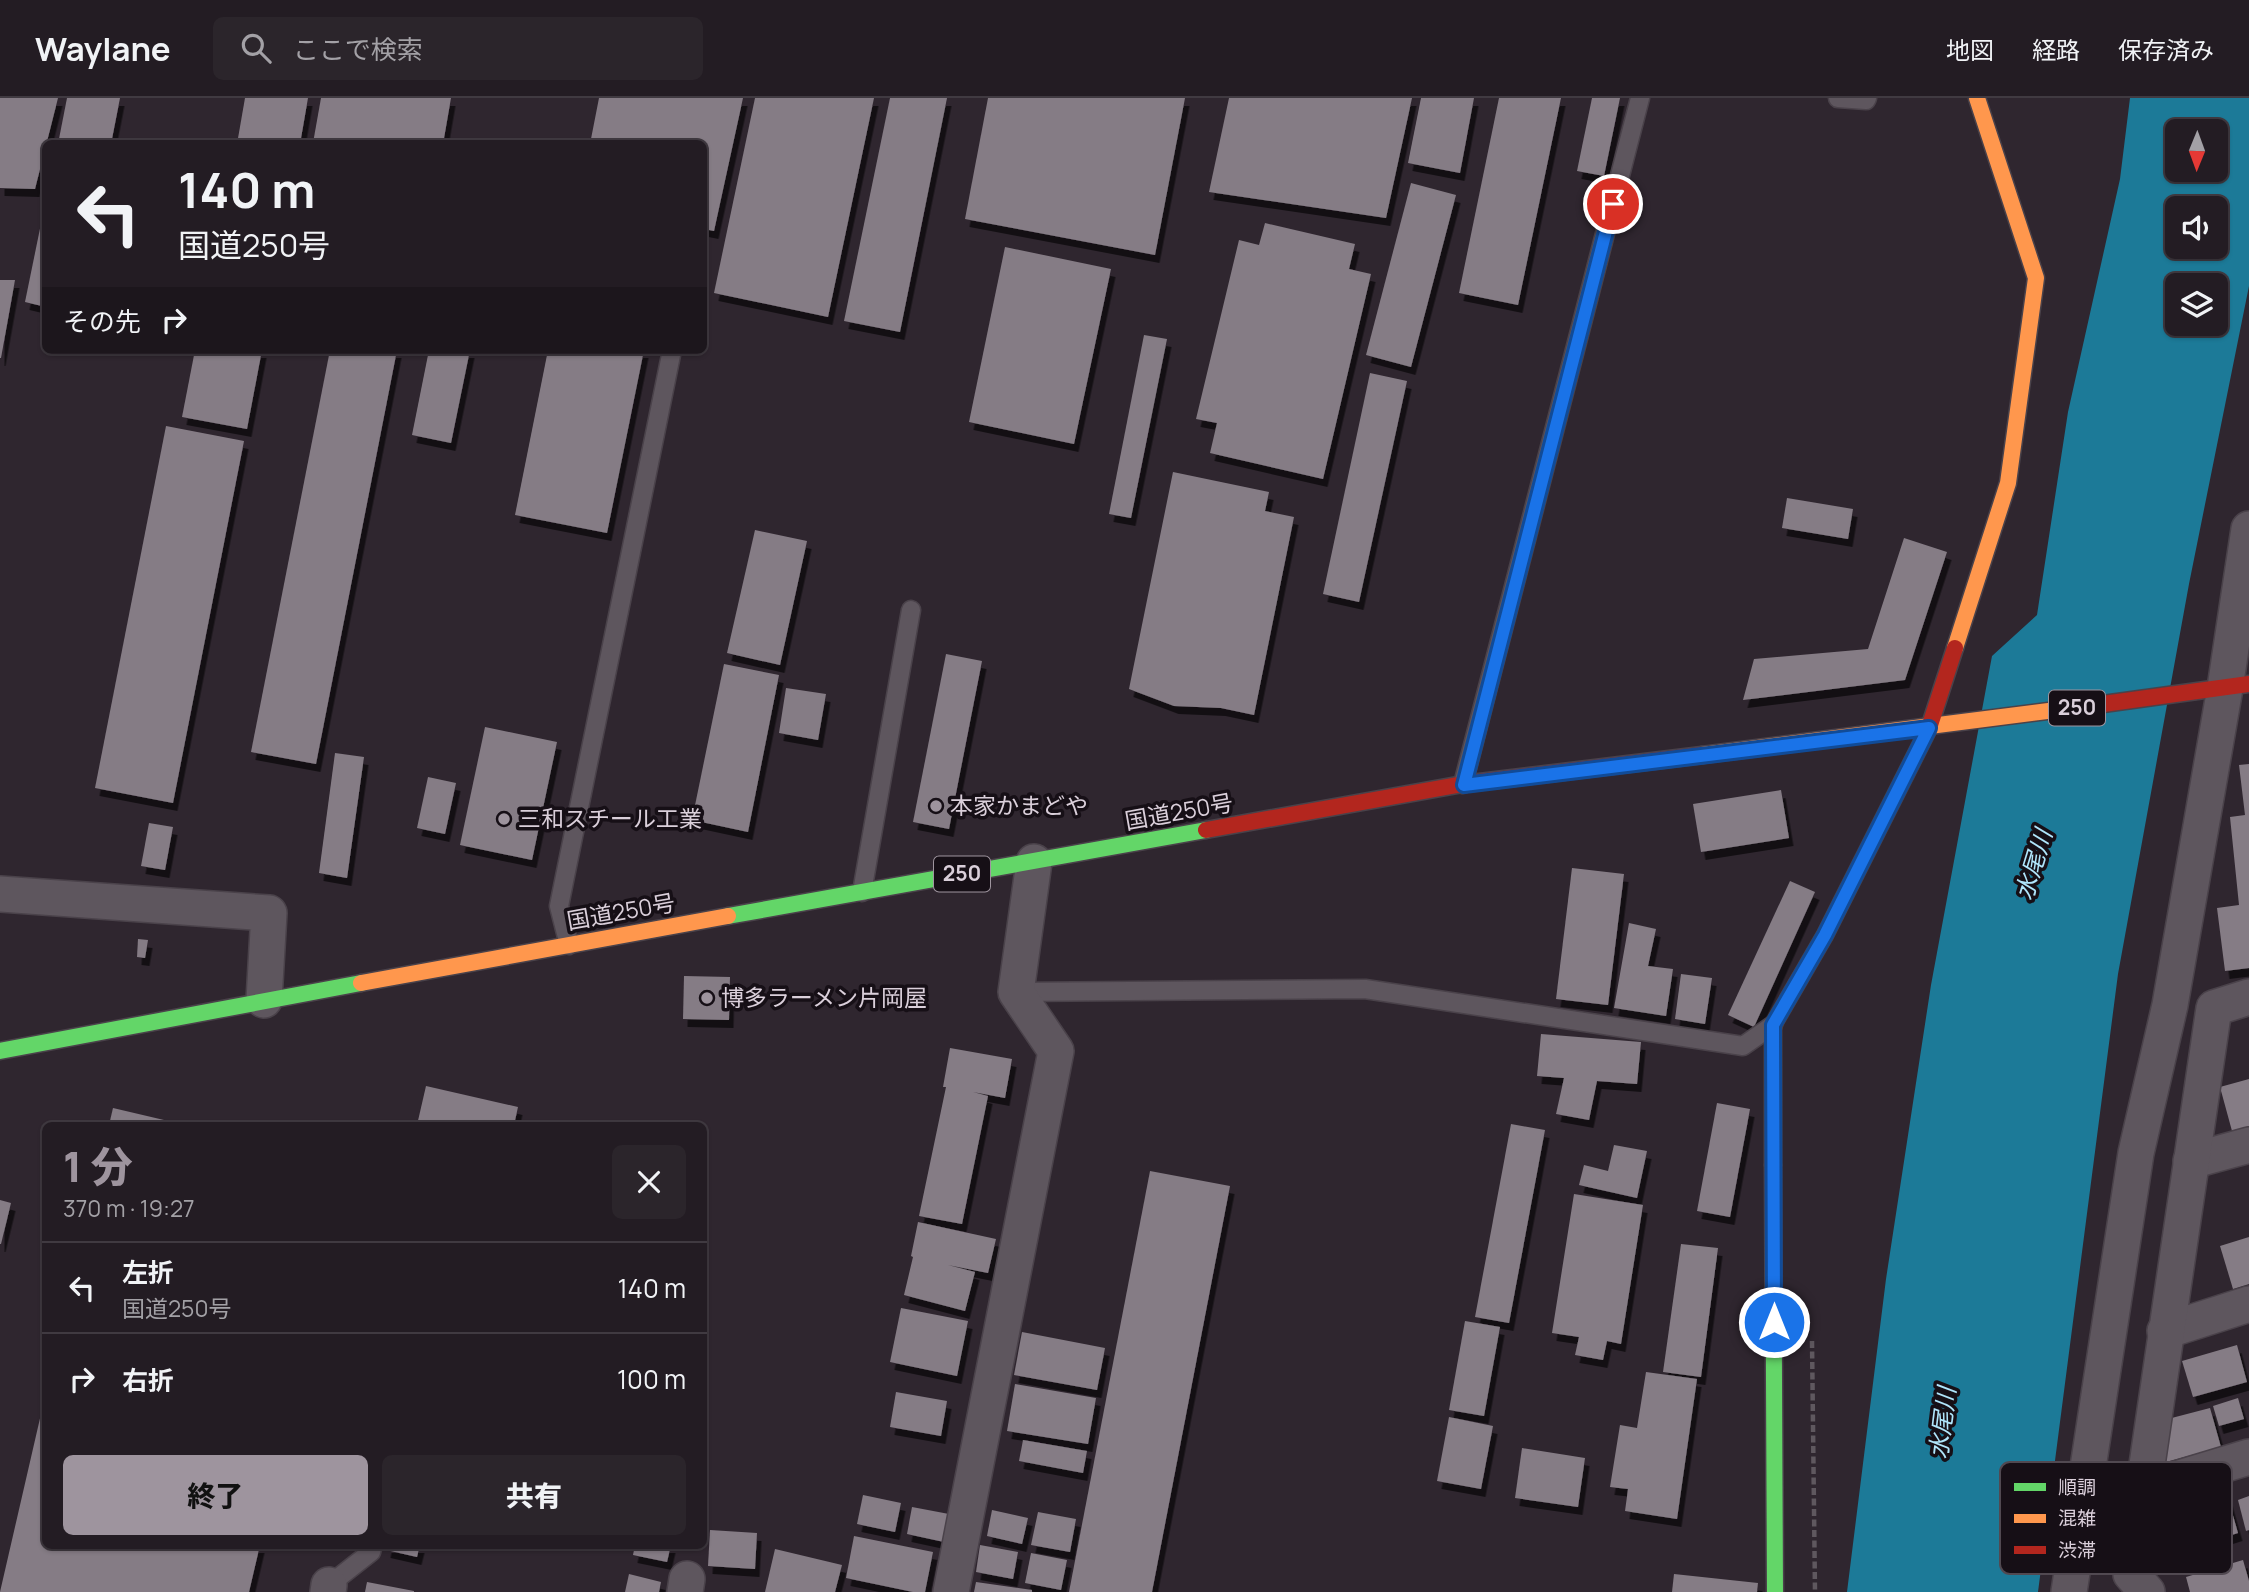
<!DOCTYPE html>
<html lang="ja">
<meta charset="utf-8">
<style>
body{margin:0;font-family:Manrope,"Noto Sans JP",sans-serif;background:#2b252b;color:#f1f3f6;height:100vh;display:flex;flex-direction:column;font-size:26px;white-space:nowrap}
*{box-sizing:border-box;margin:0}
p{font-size:23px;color:#a3a1a6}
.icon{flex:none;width:38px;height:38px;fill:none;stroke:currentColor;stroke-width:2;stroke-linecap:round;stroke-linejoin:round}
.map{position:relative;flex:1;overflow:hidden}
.panel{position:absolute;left:42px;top:1024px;width:665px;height:427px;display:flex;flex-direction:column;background:#231c23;border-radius:10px;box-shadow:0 2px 5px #0004,0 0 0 2px #403a41}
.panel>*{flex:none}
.guide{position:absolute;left:42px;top:42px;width:665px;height:214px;border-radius:10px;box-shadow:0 2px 5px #0004,0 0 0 2px #403a41;background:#231c23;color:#f1f3f6;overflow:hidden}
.needle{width:46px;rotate:181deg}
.fabs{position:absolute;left:2165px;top:21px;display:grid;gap:14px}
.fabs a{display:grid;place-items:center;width:63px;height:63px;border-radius:10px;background:#231c23;box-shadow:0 2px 5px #0004,0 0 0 2px #403a41;font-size:35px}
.pin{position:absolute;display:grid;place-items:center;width:60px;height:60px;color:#fff;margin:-30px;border:4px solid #fff;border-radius:50%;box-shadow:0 2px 7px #0007}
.me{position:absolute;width:77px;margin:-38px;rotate:0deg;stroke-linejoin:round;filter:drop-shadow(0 0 5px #0008)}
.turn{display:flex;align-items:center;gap:24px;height:147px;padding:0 21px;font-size:32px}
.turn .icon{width:91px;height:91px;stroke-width:2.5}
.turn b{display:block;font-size:49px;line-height:60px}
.then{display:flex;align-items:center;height:66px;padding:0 21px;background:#0003;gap:14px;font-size:26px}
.round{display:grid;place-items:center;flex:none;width:74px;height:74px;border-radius:10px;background:#2b252b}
.overview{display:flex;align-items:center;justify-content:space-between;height:119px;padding:0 21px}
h1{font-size:42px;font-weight:800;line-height:52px;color:#9e949e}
.button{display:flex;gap:14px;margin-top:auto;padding:14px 21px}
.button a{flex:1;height:80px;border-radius:10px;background:#9e949e;color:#111;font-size:28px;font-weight:800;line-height:80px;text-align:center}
.button a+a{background:#2b252b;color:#f1f3f6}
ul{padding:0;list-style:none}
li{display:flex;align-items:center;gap:21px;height:91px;padding:0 21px;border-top:2px solid #403a41}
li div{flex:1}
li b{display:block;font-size:26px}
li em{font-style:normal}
header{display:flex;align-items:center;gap:42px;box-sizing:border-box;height:98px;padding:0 35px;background:#231c23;border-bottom:2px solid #403a41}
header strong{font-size:33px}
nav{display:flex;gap:38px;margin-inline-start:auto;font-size:24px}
.search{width:490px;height:63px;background:#2b252b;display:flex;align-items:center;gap:18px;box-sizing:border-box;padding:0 24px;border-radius:10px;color:#a3a1a6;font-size:26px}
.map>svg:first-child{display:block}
.water{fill:#1c7a98;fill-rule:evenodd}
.building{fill:#857c85;filter:url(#shadow)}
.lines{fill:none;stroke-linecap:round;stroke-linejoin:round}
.lane-casing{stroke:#4a424a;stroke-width:21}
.street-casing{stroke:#4a424a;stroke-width:38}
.fast-casing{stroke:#4a424a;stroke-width:19}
.slow-casing{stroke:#4a424a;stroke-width:19}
.jam-casing{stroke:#4a424a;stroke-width:19}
.path{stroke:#5f585f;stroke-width:4.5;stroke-dasharray:7 3.5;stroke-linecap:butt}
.lane{stroke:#5e565e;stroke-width:18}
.street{stroke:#5e565e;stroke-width:35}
.fast{stroke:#63d668;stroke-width:16}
.slow{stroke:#ff974d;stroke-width:16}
.jam{stroke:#b3261e;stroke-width:16}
.route-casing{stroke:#114b97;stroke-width:18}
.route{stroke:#1a73e8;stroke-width:12}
.poi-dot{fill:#9e949e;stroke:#160f16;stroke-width:2.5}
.labels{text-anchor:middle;stroke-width:7;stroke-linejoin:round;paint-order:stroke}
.shield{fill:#160f16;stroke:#9f959f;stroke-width:2}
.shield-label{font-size:21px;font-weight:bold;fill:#dacfda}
.poi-label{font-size:23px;fill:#dacfda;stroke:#160f16;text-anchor:start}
.street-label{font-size:23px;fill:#dacfda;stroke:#160f16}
.water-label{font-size:24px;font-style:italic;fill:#b0e6fc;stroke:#160f16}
.key{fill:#160f16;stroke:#514951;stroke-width:2}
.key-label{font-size:19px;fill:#dacfda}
</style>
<header>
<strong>Waylane</strong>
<div class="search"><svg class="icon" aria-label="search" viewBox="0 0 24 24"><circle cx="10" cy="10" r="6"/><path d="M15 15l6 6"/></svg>ここで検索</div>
<nav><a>地図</a><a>経路</a><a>保存済み</a></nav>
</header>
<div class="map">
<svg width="2249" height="1494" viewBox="0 0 2249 1494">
<defs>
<filter id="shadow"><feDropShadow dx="4.5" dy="8" stdDeviation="0" flood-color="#0009"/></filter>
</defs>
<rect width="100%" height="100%" fill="#2f262f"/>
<path class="water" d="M2130 0H2249V188L2189 486 2118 876 2038 1494H1847L1886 1181 1931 887 1992 558 2037 517 2068 314 2120 81ZM2177 33H2216V72H2177ZM2177 110H2216V149H2177ZM2177 187H2216V226H2177Z"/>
<g class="building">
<polygon points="0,0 58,0 35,91 0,90"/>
<polygon points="67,0 120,0 111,46 58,46"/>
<polygon points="245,0 308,0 300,46 237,46"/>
<polygon points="321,0 451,0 443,46 317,46 313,45"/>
<polygon points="599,0 743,0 714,133 704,131 704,46 590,46"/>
<polygon points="755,0 874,0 828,219 714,195"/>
<polygon points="890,0 947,0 900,234 844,223"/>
<polygon points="988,0 1185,0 1155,157 965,121"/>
<polygon points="1229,0 1412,0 1386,120 1209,94"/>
<polygon points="1421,0 1474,0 1460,75 1408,65"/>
<polygon points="1499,0 1561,0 1518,207 1459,195"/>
<polygon points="1592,0 1620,0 1604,78 1577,73"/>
<polygon points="1411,85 1456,97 1411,269 1366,257"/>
<polygon points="44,111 46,111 46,209 25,204"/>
<polygon points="1265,125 1355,146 1349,171 1371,176 1323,381 1210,355 1217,325 1196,321 1239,142 1259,147"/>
<polygon points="1005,149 1111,171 1074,346 969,324"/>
<polygon points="0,182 15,182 1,260 0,260"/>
<polygon points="1144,237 1167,241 1131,420 1109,416"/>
<polygon points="195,252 262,252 247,331 182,319"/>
<polygon points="330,252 397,252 316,666 251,654"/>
<polygon points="429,252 470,252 451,345 412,337"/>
<polygon points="548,252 644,252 607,435 515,417"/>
<polygon points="1370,275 1407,283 1359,504 1323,496"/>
<polygon points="166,328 244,343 173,705 95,690"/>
<polygon points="1173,374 1269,394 1265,413 1294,419 1254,617 1221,610 1174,608 1129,591"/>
<polygon points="1787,400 1853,411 1848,441 1782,430"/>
<polygon points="755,432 807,443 780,567 727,555"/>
<polygon points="1904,440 1947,454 1905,582 1743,602 1754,561 1868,551"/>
<polygon points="946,556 982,563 949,731 913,724"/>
<polygon points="724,566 779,577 748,734 692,722"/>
<polygon points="786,590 826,596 818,642 779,635"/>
<polygon points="485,629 557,644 532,762 460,747"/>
<polygon points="335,655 364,659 347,780 319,775"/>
<polygon points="2249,666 2249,870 2225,873 2217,810 2239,807 2230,719 2245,717 2239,667"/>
<polygon points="428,679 456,685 445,736 417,730"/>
<polygon points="1781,692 1789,740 1701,754 1693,706"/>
<polygon points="149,725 173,729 165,772 141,768"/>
<polygon points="1572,770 1624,776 1608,907 1556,901"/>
<polygon points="1790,783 1815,794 1754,929 1728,917"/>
<polygon points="1629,825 1656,831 1648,868 1673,871 1666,918 1614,910"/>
<polygon points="138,841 148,842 145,860 137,859"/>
<polygon points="1681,876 1712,880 1705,926 1675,921"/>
<polygon points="684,878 730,879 729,922 683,921"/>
<polygon points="1541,936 1641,944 1637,986 1597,983 1589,1022 1556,1016 1564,980 1537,978"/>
<polygon points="950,950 1012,961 1005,1000 973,994 988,998 962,1126 919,1118 946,989 943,989"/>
<polygon points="2249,981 2249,1028 2232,1033 2220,989"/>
<polygon points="426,988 518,1009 514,1027 417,1027"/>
<polygon points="1717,1005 1750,1011 1730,1119 1697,1113"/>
<polygon points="113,1010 181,1026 181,1027 109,1027"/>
<polygon points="1511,1026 1545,1032 1509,1225 1475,1219"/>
<polygon points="1614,1047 1647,1053 1637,1100 1579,1087 1584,1067 1608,1073"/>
<polygon points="1150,1073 1230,1088 1152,1494 1069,1494"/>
<polygon points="1574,1096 1643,1107 1621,1246 1607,1243 1603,1262 1575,1257 1579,1239 1552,1235"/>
<polygon points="0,1102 11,1105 1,1146 0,1146"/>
<polygon points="918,1124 996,1141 988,1175 948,1167 975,1174 965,1213 904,1197 913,1159 911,1158"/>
<polygon points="2249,1139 2249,1186 2233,1191 2220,1148"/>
<polygon points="1681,1146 1718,1150 1701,1279 1663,1274"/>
<polygon points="901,1210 968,1223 957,1278 890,1264"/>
<polygon points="1465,1223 1500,1229 1484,1318 1449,1312"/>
<polygon points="1022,1234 1105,1250 1097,1292 1014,1277"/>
<polygon points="2237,1247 2247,1284 2193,1299 2182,1263"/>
<polygon points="1646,1274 1697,1281 1677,1421 1625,1413 1628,1391 1610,1389 1620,1327 1637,1330"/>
<polygon points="1015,1286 1096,1300 1088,1346 1007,1333"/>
<polygon points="896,1294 947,1303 941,1338 890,1329"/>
<polygon points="2238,1300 2244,1321 2219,1328 2213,1308"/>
<polygon points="44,1303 46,1447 260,1447 249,1494 0,1494"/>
<polygon points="2210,1310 2221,1349 2166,1364 2164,1322"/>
<polygon points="1449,1319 1493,1328 1481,1391 1437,1383"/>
<polygon points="1023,1342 1087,1353 1083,1375 1019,1363"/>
<polygon points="1522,1350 1585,1360 1578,1409 1515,1400"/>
<polygon points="863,1397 901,1405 895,1434 857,1426"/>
<polygon points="2249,1398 2249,1432 2246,1433 2238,1402"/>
<polygon points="2228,1400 2238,1435 2171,1456 2160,1422"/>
<polygon points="912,1409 949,1416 944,1444 907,1436"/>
<polygon points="992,1412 1028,1420 1022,1446 987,1438"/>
<polygon points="1038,1414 1076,1421 1070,1454 1031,1447"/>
<polygon points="710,1432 757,1435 755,1471 708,1468"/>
<polygon points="854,1438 933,1454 925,1494 913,1494 846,1480"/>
<polygon points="387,1447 420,1447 417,1459 386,1452"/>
<polygon points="635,1447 671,1447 667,1464 633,1457"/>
<polygon points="980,1447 1018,1454 1013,1481 976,1474"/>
<polygon points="775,1451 842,1467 835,1494 765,1494"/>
<polygon points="1031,1455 1067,1462 1061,1492 1025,1485"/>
<polygon points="2243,1462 2249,1483 2249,1494 2190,1494 2186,1479"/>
<polygon points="629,1476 661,1484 659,1494 625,1494"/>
<polygon points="1674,1476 1758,1485 1757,1494 1672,1494"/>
<polygon points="367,1484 414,1493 414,1494 365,1494"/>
<polygon points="976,1484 1032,1492 1032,1494 974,1494"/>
</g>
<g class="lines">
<g class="lane-casing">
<g id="lane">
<polyline points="1838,0 1866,2 1867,0"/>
<polyline points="1463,686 1640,0"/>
<polyline points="862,794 911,512"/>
<polyline points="569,847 559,808 672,252"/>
<polyline points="1016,894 1365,891 1743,948 1773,927"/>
<polyline points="329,1487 371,1454 373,1447"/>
</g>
</g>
<g class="street-casing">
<g id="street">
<polyline points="0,796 269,815 264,902"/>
<polyline points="2191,1063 2249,1047"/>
<polyline points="2165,1233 2249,1206"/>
<polyline points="2143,1391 2249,1359"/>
<polyline points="328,1494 329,1487"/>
<polyline points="685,1494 687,1481"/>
<polyline points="951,1494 1056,953 1016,894 1034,764"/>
<polyline points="2069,1494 2136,1055 2170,907 2225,590 2249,431"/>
<polyline points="2147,1494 2131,1476 2214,910 2249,899"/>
</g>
</g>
<g class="fast-casing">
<g id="fast">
<polyline points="728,818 1206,732"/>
<polyline points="0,953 361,885"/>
<polyline points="1773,1067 1775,1494"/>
</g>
</g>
<g class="slow-casing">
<g id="slow">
<polyline points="1955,550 2008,385 2036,180 1977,0"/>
<polyline points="1702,657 2103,606"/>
<polyline points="361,885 728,818"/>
</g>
</g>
<g class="jam-casing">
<g id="jam">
<polyline points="2103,606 2249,586"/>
<polyline points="1206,732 1463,686 1702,657"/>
<polyline points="1773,1067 1773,927 1825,837 1929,630 1955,550"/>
</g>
</g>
<polyline class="path" points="1812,1243 1815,1494"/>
<use href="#lane" class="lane"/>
<use href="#street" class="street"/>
<use href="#fast" class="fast"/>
<use href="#slow" class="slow"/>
<use href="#jam" class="jam"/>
</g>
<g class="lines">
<g class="route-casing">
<polyline id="route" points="1613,106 1464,687 1929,630 1825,837 1773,927 1774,1224"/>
</g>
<use href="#route" class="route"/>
</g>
<g class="poi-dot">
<circle cx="936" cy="708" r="7"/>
<circle cx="504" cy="721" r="7"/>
<circle cx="707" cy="900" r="7"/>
</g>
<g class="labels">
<g class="shield">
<rect x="2049" y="592.5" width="56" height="35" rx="5"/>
<rect x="934" y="758.5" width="56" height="35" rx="5"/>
</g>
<g class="shield-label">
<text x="2077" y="617">250</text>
<text x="962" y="783">250</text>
</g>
<g class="poi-label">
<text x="950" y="716">本家かまどや</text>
<text x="518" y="729">三和スチール工業</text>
<text x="721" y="908">博多ラーメン片岡屋</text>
</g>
<g class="street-label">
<text transform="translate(1179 714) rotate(-10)" y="8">国道250号</text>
<text transform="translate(621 814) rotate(-10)" y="8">国道250号</text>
</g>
<g class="water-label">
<text transform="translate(2034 767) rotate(-73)" y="8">水尾川</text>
<text transform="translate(1943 1325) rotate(-83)" y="8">水尾川</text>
</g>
</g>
<rect x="2000" y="1364" width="232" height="112" rx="10" class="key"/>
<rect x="2014" y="1385" width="32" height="8" fill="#63d668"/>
<rect x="2014" y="1416" width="32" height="9" fill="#ff974d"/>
<rect x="2014" y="1448" width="32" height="8" fill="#b3261e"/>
<g class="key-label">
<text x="2058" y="1396">順調</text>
<text x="2058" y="1427">混雑</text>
<text x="2058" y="1459">渋滞</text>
</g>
</svg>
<div class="fabs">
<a><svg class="needle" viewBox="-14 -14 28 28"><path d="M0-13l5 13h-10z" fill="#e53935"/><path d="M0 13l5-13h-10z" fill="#a3a1a6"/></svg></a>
<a><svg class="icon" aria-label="sound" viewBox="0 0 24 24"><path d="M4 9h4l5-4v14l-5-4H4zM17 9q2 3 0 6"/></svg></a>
<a><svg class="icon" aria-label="layers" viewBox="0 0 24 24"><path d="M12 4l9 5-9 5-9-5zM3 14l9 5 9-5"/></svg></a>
</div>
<div class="pin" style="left:1613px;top:106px;background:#d93025"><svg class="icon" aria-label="arrive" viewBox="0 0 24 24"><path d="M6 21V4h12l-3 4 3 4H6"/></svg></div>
<svg class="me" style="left:1774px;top:1224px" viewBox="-20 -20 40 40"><circle r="17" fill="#1a73e8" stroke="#fff" stroke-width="3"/><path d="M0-11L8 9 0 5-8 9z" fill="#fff"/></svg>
<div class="guide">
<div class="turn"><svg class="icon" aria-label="left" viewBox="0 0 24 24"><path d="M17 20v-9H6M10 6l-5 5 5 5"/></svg><div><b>140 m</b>国道250号</div></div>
<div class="then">その先<svg class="icon" aria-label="right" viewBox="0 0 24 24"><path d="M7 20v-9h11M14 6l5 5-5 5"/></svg></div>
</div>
<section class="panel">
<div class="overview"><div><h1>1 分</h1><p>370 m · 19:27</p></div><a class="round"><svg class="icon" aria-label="close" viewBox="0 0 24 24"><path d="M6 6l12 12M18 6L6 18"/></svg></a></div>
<ul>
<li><svg class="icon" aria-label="left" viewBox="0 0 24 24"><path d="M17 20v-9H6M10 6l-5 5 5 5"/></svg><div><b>左折</b><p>国道250号</p></div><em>140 m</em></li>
<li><svg class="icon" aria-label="right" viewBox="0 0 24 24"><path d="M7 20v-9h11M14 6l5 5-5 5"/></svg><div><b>右折</b></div><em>100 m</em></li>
</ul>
<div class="button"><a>終了</a><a>共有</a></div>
</section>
</div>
